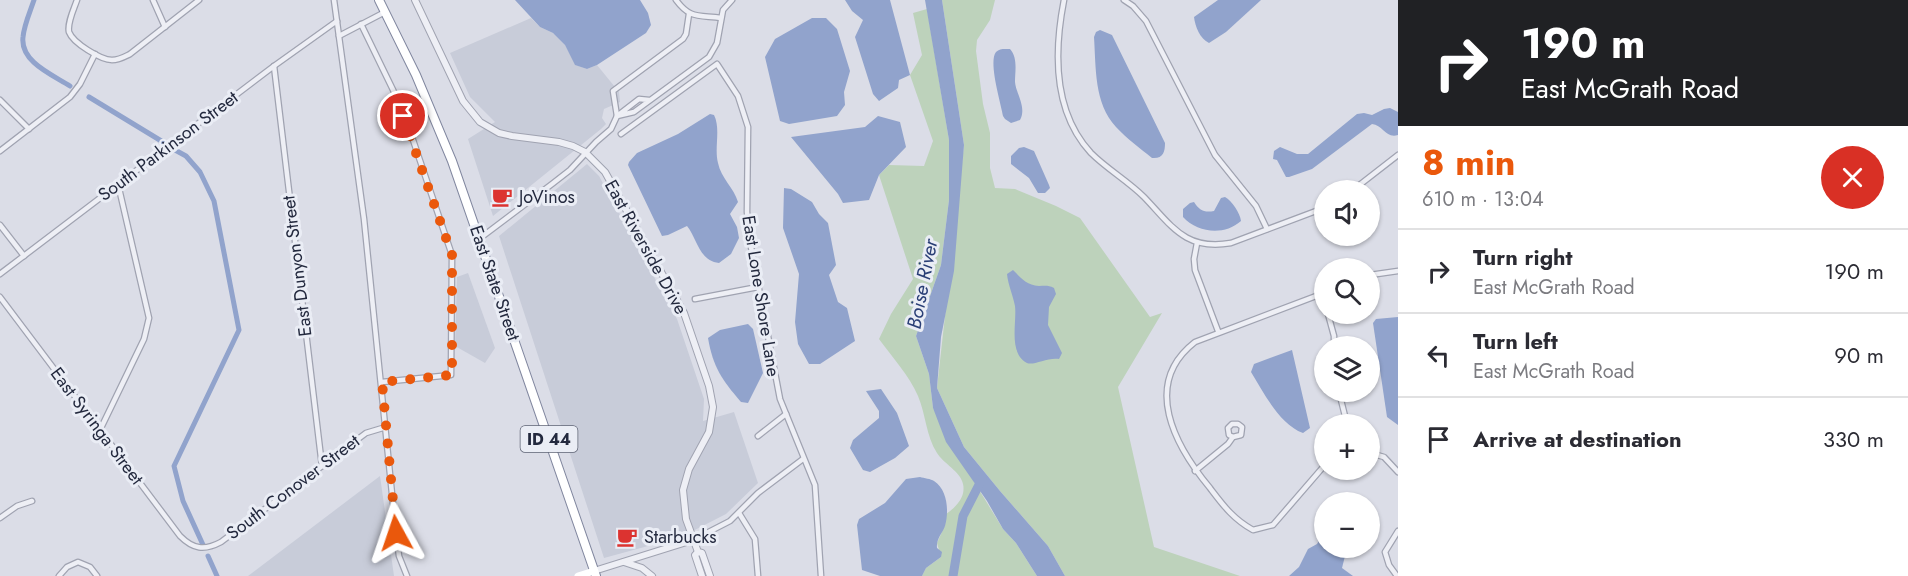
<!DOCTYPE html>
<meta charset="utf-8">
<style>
body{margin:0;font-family:Jost,sans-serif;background:#f7f7f7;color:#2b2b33;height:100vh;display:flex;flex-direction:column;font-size:22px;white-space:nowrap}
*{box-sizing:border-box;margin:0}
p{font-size:20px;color:#7c7c81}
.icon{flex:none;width:33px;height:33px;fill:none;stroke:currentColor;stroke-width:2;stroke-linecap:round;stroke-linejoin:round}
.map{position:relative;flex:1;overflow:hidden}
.details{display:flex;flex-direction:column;background:#fff;width:510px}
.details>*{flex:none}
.guide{background:#202124;color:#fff;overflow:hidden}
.buttons{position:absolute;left:1314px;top:180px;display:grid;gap:12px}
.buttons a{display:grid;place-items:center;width:66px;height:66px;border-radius:50%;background:#fff;box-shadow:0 2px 4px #0004;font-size:30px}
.pin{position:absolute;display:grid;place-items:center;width:51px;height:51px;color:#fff;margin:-26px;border:3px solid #fff;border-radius:50%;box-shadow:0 2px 6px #0007}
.me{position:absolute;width:66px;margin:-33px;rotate:355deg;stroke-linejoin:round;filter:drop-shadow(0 0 4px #0008)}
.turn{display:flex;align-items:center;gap:21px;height:126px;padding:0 24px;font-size:27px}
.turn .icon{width:78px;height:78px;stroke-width:2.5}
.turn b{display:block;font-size:42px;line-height:51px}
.round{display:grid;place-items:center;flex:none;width:63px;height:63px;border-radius:32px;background:#f7f7f7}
.summary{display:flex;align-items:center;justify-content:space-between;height:102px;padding:0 24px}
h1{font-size:36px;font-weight:700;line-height:45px;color:#ea580c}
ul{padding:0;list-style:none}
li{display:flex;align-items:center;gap:18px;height:84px;padding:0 24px;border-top:2px solid #e1e1e2}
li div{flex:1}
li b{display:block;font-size:22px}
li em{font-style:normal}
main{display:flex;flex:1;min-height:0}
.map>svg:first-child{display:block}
.built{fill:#c8ccd9}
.green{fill:#bdd2bb}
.water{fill:#91a3cc}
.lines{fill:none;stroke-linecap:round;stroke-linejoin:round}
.canal{stroke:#91a3cc;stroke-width:5}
.river{stroke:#91a3cc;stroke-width:9}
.minor-casing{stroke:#a0a3b1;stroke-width:7}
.tertiary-casing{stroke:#a0a3b1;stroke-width:8}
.trunk-casing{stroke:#81879f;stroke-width:10}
.minor{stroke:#eeeff5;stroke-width:4.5}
.tertiary{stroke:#eeeff5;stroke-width:6}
.secondary{stroke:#fff;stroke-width:7}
.trunk{stroke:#fff;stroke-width:8}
.route{stroke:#ea580c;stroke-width:10;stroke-dasharray:0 18}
.labels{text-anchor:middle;stroke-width:6;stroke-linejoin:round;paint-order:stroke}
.shield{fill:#eaedf5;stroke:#5f6475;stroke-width:1.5}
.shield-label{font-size:16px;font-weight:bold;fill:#23293e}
.street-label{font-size:18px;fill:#23293e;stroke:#eaedf5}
.poi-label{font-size:18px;fill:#23293e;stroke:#eaedf5;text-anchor:start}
.water-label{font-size:20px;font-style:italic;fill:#2a3f76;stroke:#eaedf5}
</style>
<main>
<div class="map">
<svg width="1398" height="576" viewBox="0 0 1398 576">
<rect width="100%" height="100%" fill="#dbdde7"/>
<g class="built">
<polygon points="531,18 540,27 553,33 565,45 576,65 587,69 597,65 619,92 620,102 604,109 602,118 606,124 601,129 493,216 468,139 495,122 470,97 450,53"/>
<polygon points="587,164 599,176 677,319 704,399 703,421 734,412 758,483 726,514 681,537 604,558 499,236"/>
<polygon points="468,273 495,348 485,363 455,346 457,277"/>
<polygon points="380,476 394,576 248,576"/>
</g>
<g class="green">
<polygon points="942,0 995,0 990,20 977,40 976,51 983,104 990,133 990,168 995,188 1015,189 1056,206 1080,218 1150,317 1162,313 1118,387 1154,547 1240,576 1065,576 1048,546 1000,491 964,447 937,388 964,145"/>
<path d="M927 9 949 140V200L941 265 916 336 929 374 933 408 970 475 1003 529 1016 543 1037 576H922L926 568 941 557 937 543 945 525 946 514C956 507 966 497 963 484 961 472 943 463 937 453 926 436 926 415 918 396 909 375 892 357 879 339L891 314 913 279 879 175 889 165 924 166 933 141 910 75 922 55 913 13Z"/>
</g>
<g class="water">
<polygon points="515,0 640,0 648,13 651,25 646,33 597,65 587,69 575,65 565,45 553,33 540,27"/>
<polygon points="845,0 890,0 910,75 899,80 898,88 879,101 873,94 855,37 863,20 852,11"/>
<polygon points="925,0 942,0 964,145 954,271 941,337 937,388 964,447 1000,491 1048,546 1065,576 1037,576 1016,543 1003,529 987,501 946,442 933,408 929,374 916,336 941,265 949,200 949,140"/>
<path d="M1218 0H1261L1226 32 1209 43C1200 39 1195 26 1194 17Z"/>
<polygon points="812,18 826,18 837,29 850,71 844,92 845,105 837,116 789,124 780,121 765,57 775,39"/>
<path d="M1100 30 1112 35 1165 143C1165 152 1163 159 1152 158 1140 148 1127 139 1116 127 1094 103 1096 68 1094 37L1096 32Z"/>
<path d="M1010 49C1018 58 1015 71 1015 82 1016 94 1027 107 1020 120L1011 123 1005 119 1003 116C1001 103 988 62 996 52 1000 48 1005 49 1010 49Z"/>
<path d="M1390 108 1398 112V135C1386 139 1383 125 1372 124L1312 169 1289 177H1286L1277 160 1273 159 1274 151 1280 147 1297 154H1308L1357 114 1364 113 1372 115 1384 109Z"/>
<path d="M710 114 714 115C721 129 714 148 718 163 721 178 734 188 738 202L730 214 737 227 739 238 731 254 719 263C699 261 697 238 687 226L668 235 662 236 628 165 629 162 637 153 678 134Z"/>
<polygon points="878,116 900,122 906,147 879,175 869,200 843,203 838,194 791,137 865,127"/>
<polygon points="1024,147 1034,151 1049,185 1050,188 1045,193 1038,193 1029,178 1011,164 1011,156 1019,148"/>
<polygon points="784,188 791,189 812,202 819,214 828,223 836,265 829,275 838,302 847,308 855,341 820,364 809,364 798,344 795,322 799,274 783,228"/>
<path d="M1225 197C1232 201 1240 213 1241 221 1224 236 1198 233 1183 217V209L1190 203 1194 202C1199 210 1204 213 1214 211L1221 198Z"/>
<path d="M1013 270C1021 278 1026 285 1039 286 1045 286 1048 285 1054 288L1056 294 1049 307 1048 325 1062 353 1059 359C1048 357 1033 366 1027 363 1008 353 1017 323 1015 306 1013 295 1008 285 1007 274Z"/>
<polygon points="1398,317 1398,425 1387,417 1373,323 1376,319"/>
<path d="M748 324 753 329 763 373 748 403 741 402C722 380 713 367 708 338L720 330Z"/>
<path d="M1292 350 1310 428 1303 433C1279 424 1264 393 1251 372L1254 364Z"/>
<polygon points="881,389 897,413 909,446 895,458 870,472 863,470 850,448 853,440 879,418 879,411 866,391"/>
<path d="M920 477C924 478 931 479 934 481 948 490 949 512 945 526 942 534 936 539 937 548L942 552 941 557 926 568 922 576H880L862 570 857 525 859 519 885 503 906 479Z"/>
<polygon points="1324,533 1324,548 1347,548 1342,568 1353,576 1289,576 1299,567 1308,549 1317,544"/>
</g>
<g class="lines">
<g class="canal">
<path d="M34 0C30 12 24 25 23 37 20 62 53 75 70 86"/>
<polyline points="89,97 163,142"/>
<polyline points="175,150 186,156 200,172 214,201 239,330 174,466 183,501 204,547"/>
<polyline points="208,556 217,576"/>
</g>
<polyline class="river" points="953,576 963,516 982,479"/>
<g class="minor-casing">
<g id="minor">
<path d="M77 0C74 9 67 23 69 32 73 43 101 60 112 60 119 60 124 57 130 54L199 0"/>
<polyline points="153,0 165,27"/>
<polyline points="334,0 364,219 396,533 399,556 407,576"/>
<path d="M676 0C690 19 698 15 721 18"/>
<path d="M1064 0C1054 51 1053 112 1091 153 1107 169 1128 181 1144 197 1172 226 1185 251 1231 243L1324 208"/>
<polyline points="1124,0 1133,6 1146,21 1215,155 1256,206 1267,229"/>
<polyline points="361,24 395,94 412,137 452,255 451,375 382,382"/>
<polyline points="339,36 385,12"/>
<polyline points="274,66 322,466"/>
<polyline points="0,100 29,129"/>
<polyline points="649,100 639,99 617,116 634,112 709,57 717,43 723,10 732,0"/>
<polyline points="621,134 717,64 738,96 748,127 747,212 751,247 780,399 815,485 821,576"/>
<polyline points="0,151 70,97 80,84 95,54"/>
<polyline points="1353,190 1398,155"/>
<polyline points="0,225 24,256"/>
<polyline points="479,239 552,184 570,170 596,142 611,129 617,116 613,91 683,39 686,34 689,14"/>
<polyline points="1197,243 1194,259 1195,270 1218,331"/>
<polyline points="0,274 274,66 337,21"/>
<polyline points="1370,275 1398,271"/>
<path d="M1324 293 1195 342C1141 384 1175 446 1210 488 1223 505 1233 519 1253 530L1273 525 1324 466"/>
<polyline points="1320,295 1324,304"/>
<path d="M0 297 180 536C193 549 204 551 221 542L366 433 386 427"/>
<polyline points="695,299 758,287"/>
<polyline points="1328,314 1334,336 1334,346"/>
<polyline points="1339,392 1347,424"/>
<polyline points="100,430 144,339 149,318 118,184"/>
<polyline points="758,436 786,414"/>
<polyline points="1370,453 1384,457 1398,472"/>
<polyline points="1195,471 1228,444 1233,437 1241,435 1242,427 1238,424 1232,424 1228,428 1229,435 1233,437"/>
<polyline points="739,513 755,539 758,576"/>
<polyline points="0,518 17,506 32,501"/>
<polyline points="693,540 730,521 758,493 803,459"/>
<polyline points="59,576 67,567 78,562 90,567 97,576"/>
<polyline points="1397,576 1389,565 1385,552 1398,531"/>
</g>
</g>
<g class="tertiary-casing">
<g id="tertiary">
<polyline points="415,0 463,101 480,122 499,133 512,136 559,142 573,146 585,152 605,172 684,313 709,386 713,407 709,432 689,469 683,490 686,519 698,552 702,553 710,576"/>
<polyline points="698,552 695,555 702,576"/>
<polyline points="624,562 642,568 652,576"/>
<polyline points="594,571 693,540"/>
</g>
</g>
<g class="trunk-casing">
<polyline id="trunk" points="379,0 416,75 452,161 596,576"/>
</g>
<use href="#minor" class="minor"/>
<use href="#tertiary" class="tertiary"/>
<polyline class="secondary" points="578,576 594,571"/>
<use href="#trunk" class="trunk"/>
</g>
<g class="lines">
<polyline class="route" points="396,533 382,382 452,375 452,255 403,116"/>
</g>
<defs>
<g id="cafe-bare" transform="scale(1.62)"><path d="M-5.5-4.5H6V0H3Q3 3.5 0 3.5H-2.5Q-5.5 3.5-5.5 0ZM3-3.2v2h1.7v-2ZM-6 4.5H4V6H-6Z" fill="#dc3330" stroke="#eaedf5" stroke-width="2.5" paint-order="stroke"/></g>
</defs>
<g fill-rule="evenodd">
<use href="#cafe-bare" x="502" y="197"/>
<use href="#cafe-bare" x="627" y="537"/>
</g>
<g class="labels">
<rect class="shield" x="520.5" y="426" width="57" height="26" rx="4.5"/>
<g class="shield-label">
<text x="549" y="445">ID 44</text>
</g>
<g class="street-label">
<text transform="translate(168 146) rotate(-37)" y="6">South Parkinson Street</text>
<text transform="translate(646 247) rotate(61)" y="6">East Riverside Drive</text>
<text transform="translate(297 266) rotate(-97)" y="6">East Dunyon Street</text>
<text transform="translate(495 283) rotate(71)" y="6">East State Street</text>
<text transform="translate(761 296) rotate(81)" y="6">East Lone Shore Lane</text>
<text transform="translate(97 426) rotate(53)" y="6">East Syringa Street</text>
<text transform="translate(293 487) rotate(-37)" y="6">South Conover Street</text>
</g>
<g class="poi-label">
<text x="519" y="203">JoVinos</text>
<text x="644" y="543">Starbucks</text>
</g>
<g class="water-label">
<text transform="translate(922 284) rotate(-79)" y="7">Boise River</text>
</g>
</g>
</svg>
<div class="buttons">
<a><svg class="icon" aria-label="sound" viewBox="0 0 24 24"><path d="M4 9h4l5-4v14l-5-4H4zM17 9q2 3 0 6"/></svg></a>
<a><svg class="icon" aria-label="search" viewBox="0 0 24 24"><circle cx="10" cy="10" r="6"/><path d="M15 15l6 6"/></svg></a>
<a><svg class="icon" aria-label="layers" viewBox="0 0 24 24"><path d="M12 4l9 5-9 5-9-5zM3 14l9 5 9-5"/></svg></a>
<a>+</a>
<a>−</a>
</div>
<div class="pin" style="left:403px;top:116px;background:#d93025"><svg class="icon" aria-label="arrive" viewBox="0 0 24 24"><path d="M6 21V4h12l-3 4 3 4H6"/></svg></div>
<svg class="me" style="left:396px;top:533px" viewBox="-20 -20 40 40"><path d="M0-17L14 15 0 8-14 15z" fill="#ea580c" stroke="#fff" stroke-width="4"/></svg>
</div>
<section class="details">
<div class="guide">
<div class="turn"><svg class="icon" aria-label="right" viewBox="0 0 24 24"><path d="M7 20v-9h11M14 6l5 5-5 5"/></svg><div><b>190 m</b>East McGrath Road</div></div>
</div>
<div class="summary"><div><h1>8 min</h1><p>610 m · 13:04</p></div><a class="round" style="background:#d93025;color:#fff"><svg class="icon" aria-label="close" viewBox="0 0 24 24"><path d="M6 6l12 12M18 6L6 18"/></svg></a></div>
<ul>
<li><svg class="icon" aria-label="right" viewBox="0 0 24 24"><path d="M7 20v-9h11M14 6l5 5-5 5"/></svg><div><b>Turn right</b><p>East McGrath Road</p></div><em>190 m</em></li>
<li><svg class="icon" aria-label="left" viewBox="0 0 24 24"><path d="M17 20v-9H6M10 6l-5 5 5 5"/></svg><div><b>Turn left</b><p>East McGrath Road</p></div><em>90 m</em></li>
<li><svg class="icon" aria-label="arrive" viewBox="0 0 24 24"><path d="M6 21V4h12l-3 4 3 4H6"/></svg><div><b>Arrive at destination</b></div><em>330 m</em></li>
</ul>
</section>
</main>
